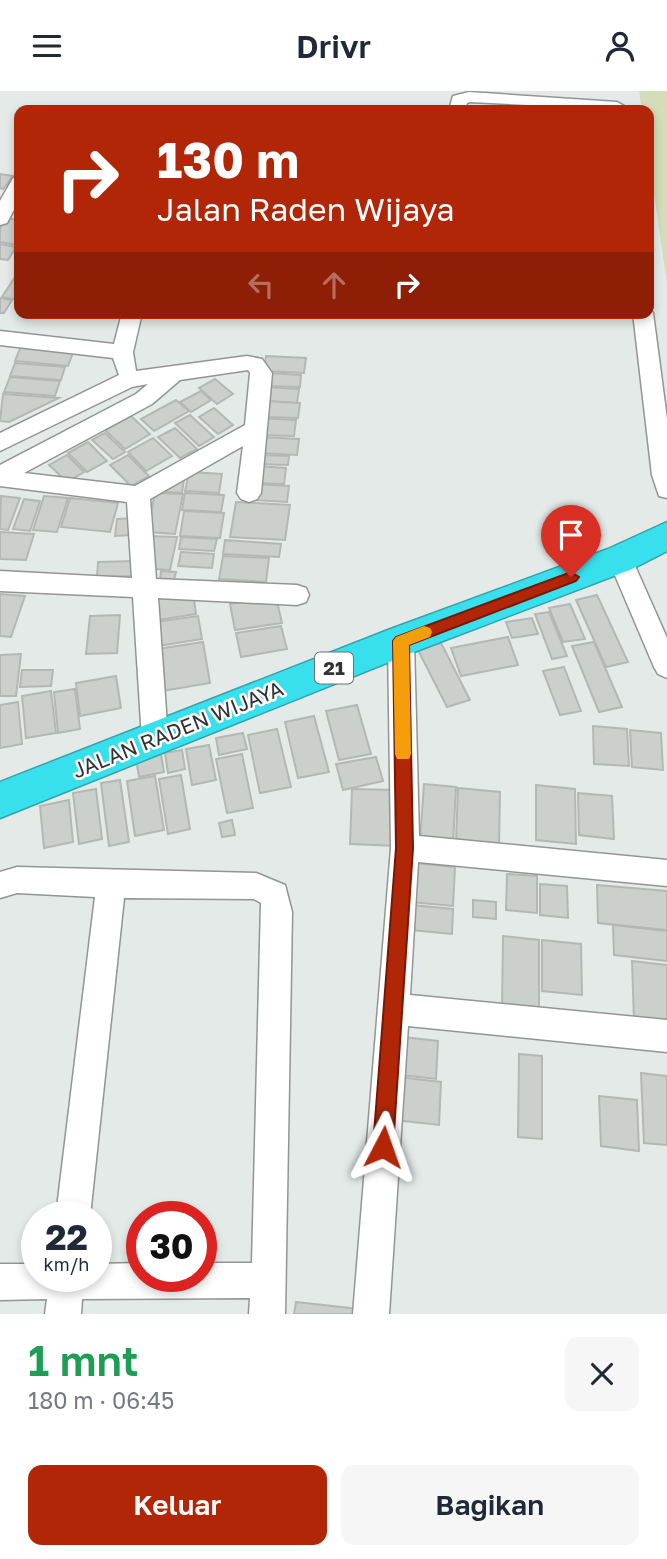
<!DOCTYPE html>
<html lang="id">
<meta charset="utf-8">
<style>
body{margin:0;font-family:"Golos Text",sans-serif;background:#f6f6f7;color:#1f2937;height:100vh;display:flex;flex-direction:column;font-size:26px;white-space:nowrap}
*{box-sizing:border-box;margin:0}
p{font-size:23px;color:#747a83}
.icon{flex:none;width:38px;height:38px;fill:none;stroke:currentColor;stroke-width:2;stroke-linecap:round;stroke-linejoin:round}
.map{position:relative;height:1223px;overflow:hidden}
.details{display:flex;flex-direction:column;background:#fff;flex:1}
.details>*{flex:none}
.guide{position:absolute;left:14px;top:14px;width:640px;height:214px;border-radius:14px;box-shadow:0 4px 10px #0003;background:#b22608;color:#fff;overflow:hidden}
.speed{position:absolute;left:21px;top:1110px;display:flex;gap:14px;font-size:35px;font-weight:700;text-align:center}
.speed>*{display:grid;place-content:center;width:91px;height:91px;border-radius:50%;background:#fff;box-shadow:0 4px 10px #0003;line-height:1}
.speed small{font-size:18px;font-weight:400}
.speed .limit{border:10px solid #d22;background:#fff;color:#111}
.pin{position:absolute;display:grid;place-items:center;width:60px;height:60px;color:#fff;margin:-72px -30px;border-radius:50% 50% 50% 0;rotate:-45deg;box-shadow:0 0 7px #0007}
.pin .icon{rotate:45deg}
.me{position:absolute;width:77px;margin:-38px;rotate:4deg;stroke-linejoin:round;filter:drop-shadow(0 0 5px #0008)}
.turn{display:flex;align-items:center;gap:24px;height:147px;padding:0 28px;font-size:32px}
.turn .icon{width:91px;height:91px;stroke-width:2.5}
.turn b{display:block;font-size:49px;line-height:60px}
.lanes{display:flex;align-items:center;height:66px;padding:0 28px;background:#0003;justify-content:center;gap:35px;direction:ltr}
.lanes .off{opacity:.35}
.round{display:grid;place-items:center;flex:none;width:74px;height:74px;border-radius:14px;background:#f6f6f7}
.headline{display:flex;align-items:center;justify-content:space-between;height:119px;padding:0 28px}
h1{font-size:42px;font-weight:600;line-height:52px;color:#1e9e55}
.button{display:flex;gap:14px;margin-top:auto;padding:14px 28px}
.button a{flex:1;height:80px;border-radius:14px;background:#b22608;color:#fff;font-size:28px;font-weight:600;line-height:80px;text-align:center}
.button a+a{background:#f6f6f7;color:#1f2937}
header{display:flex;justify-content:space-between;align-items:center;height:91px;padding:0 28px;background:#fff;font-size:32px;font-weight:600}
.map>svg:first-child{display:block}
.green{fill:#d4dcb8}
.building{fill:#ccd0cc;stroke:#b4b8b5;stroke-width:2}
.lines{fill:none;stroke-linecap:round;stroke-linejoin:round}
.street-casing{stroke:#919695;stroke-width:3}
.highway-casing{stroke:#36a3ab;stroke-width:3}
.street{fill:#fff;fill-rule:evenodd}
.highway{fill:#38dfec;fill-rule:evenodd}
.route{fill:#b22608;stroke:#741905;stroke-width:2}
.slow{fill:#f59e0b}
.labels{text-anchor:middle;stroke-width:5;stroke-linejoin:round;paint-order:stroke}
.shield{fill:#fff;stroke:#707170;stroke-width:2}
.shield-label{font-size:19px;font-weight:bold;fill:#323433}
.street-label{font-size:21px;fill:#323433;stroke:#fff}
</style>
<header><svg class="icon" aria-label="menu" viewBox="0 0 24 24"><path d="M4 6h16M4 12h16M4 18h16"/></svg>Drivr<svg class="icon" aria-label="person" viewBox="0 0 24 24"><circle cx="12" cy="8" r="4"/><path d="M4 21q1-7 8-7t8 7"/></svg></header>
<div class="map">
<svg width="667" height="1223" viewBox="0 0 667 1223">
<rect width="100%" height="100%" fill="#e4eae8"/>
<polygon class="green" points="639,0 667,0 667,192 649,69 649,19 642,19"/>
<g class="building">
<polygon points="521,14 576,16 577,19 521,19"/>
<polygon points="0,83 13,85 3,98 0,97"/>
<polygon points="7,127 19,129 17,154 0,151 0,137"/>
<polygon points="0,153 16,156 8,169 0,168"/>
<polygon points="15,186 19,187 19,209 2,206"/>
<polygon points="0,207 12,209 4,222 0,222"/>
<polygon points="21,255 74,259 68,275 15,270"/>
<polygon points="266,265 306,267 304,282 264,280"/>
<polygon points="15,272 65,276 61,289 10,285"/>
<polygon points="268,282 301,284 300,296 266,295"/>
<polygon points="10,286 60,290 55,305 4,301"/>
<polygon points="215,288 233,303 217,313 199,297"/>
<polygon points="266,296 299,298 297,312 264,310"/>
<polygon points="201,300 211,309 191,321 180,311"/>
<polygon points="3,303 59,307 9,331 0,330"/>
<polygon points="176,309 189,320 154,340 141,328"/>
<polygon points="264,310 300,312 298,327 262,326"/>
<polygon points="214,317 233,334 218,343 199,326"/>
<polygon points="190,324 214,346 199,355 175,332"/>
<polygon points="131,325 150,343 125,358 105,339"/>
<polygon points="258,327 296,329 294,345 256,344"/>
<polygon points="175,337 197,358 180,367 158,346"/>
<polygon points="105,342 125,361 113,368 92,349"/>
<polygon points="261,346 299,348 297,364 259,362"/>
<polygon points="153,347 172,365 146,380 128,361"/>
<polygon points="88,351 107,370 87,381 68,362"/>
<polygon points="67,364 84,381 67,391 49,374"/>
<polygon points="128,364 149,385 131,395 110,374"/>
<polygon points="260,364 289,365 288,374 259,373"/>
<polygon points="256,375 286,377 284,393 254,392"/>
<polygon points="185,381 182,402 153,400"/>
<polygon points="189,381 222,383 219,402 185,400"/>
<polygon points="256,393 289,395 287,411 253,409"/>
<polygon points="155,402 183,403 175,443 147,441"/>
<polygon points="185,402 224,404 221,421 182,419"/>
<polygon points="1,405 20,407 8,439 0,438"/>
<polygon points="44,405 68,407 57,441 33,439"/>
<polygon points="70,407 118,412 110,441 61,436"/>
<polygon points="24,408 40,410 30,440 13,438"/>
<polygon points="236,411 290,414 285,449 230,446"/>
<polygon points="184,420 224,422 220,447 180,445"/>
<polygon points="134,427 132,444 115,445 117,428"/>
<polygon points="0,441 34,443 26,469 0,468"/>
<polygon points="149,445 177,446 170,479 142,477"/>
<polygon points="181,446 217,448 214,460 179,458"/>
<polygon points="225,449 281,453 279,466 223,463"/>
<polygon points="181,461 214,463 212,477 178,475"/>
<polygon points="223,465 269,467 266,491 219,488"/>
<polygon points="134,470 132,485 97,486 98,471"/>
<polygon points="161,480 176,481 174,489 160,488"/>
<polygon points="193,502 196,523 152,530 149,505"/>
<polygon points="0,503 25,505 11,546 0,545"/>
<polygon points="597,504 628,571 606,576 576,509"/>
<polygon points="276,506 282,532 235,539 230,513"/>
<polygon points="570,513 585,548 563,551 549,517"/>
<polygon points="549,521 567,565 552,568 535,523"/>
<polygon points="120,524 117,562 86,563 90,525"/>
<polygon points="198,525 202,548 158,555 155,531"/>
<polygon points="532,527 538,543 512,547 506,531"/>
<polygon points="281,535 287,558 241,566 236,542"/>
<polygon points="508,546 518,574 461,585 451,557"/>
<polygon points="203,551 210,592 156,601 151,559"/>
<polygon points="594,551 622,616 599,621 572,555"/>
<polygon points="441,552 470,609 447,616 418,559"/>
<polygon points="21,563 16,605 0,605 0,564"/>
<polygon points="564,576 581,620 560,624 543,580"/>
<polygon points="22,579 53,579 51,595 20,596"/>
<polygon points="116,585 121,617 80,625 76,592"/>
<polygon points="75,598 80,638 58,642 54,601"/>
<polygon points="51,600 56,642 26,647 22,605"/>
<polygon points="18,611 22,653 0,657 0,614"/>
<polygon points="357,614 371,663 339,669 326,620"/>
<polygon points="314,625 329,681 298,687 285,631"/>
<polygon points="593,635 627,638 629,675 594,673"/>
<polygon points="277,638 291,696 260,702 248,644"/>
<polygon points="630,639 661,642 663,679 632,676"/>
<polygon points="243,642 247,658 219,664 216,647"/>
<polygon points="209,654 216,689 192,694 186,658"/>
<polygon points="182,659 185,678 168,682 165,662"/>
<polygon points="161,663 164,681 139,686 136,668"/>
<polygon points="242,663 253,717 227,722 216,668"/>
<polygon points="376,666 383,690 343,699 336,673"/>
<polygon points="181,684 190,738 168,743 159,688"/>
<polygon points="155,685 164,739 135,745 127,690"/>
<polygon points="120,689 129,751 109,755 101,692"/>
<polygon points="424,693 456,696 453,753 420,750"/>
<polygon points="536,694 575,698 576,753 536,749"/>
<polygon points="458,697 500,701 499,755 456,750"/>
<polygon points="96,698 102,748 79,753 73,702"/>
<polygon points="352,698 397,699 397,755 350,753"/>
<polygon points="578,702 612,705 614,748 579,744"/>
<polygon points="69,709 73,751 44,757 40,715"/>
<polygon points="232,729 235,744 222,746 219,732"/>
<polygon points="414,772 455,776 453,815 411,811"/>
<polygon points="507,783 537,785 537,822 506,819"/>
<polygon points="540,793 567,795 568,827 540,824"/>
<polygon points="597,794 667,800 667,839 598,832"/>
<polygon points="473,809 496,811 496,828 473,826"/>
<polygon points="412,814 453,818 452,843 411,839"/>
<polygon points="613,834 667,840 667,870 614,864"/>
<polygon points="503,845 539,849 539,920 502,916"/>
<polygon points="542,849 581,853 582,904 542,900"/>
<polygon points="632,870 667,874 667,934 634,931"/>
<polygon points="403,946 438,950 436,988 401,984"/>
<polygon points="519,963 542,965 542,1048 518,1046"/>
<polygon points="641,982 667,985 667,1054 644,1052"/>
<polygon points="398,986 441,991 439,1034 395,1029"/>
<polygon points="599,1005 637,1009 639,1060 601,1055"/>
<polygon points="296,1211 359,1218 359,1223 294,1223"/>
</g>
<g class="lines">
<g class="street-casing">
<g id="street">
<polygon points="469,1 617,11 626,16 623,19 470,11 467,12 465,19 449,19 453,5"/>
<polygon points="19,85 19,109 7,132 0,134 0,110 13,87"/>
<polygon points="649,217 653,222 667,328 667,407 659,405 652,384 633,222 649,222"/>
<path d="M122 222H142L133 261 136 280 247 265 262 268 272 282 261 402 257 408 249 411 241 408 237 402 243 355 150 408 156 488 297 494 306 497 309 504 306 511 297 514 158 507 168 648 164 656 155 659 146 656 142 648 133 506 0 500V480L132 487 127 411 0 395V374L136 303 148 293 132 296 0 360V342L119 284 113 267 0 254V240L114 253ZM248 279 250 282 245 334 135 395 24 382 152 313 180 289Z"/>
<polygon points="620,459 629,461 632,468 667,547 667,587 658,583 654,576 608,468 611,461"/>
<polygon points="401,540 410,543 414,550 419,745 667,769 667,795 418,771 410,904 667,929 667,961 408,935 389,1223 353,1223 391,757 388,550 392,543"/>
<polygon points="17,776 256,782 285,794 292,821 285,1223 249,1223 250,1207 82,1208 81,1223 45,1223 47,1208 0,1209 0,1173 37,1173 37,1185 96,1185 96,1173 142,1172 142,1185 201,1185 201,1172 252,1172 261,812 254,808 124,807 90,1125 56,1125 95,806 17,802 0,807 0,781"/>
</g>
</g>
<g class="highway-casing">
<polygon id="highway" points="667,431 667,460 632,478 414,561 0,727 0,691 388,539 608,458"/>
</g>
<use href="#street" class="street"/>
<use href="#highway" class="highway"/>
</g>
<polygon class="route" points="571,481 579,486 576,490 409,554 413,757 393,1056 390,1064 383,1066 376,1064 373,1056 396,757 393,550 396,546"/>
<polygon class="slow" points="424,535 430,537 432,541 430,546 409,554 411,663 409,668 397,668 395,663 393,550 396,546"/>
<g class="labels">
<rect class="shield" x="315" y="561.5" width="38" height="31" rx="5"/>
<g class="shield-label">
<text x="334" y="584">21</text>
</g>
<g class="street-label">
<text transform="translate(178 639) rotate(-22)" y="7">JALAN RADEN WIJAYA</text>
</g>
</g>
</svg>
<div class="speed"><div>22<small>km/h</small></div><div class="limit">30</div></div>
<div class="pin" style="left:571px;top:486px;background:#d93025"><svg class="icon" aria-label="arrive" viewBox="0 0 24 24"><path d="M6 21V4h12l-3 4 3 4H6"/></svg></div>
<svg class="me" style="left:383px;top:1056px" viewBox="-20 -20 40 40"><path d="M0-17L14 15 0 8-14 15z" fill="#b22608" stroke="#fff" stroke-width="4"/></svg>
<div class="guide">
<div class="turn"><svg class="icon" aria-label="right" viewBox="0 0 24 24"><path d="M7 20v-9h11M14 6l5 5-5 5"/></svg><div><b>130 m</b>Jalan Raden Wijaya</div></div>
<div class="lanes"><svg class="icon off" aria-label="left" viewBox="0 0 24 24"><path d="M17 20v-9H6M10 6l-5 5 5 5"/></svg><svg class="icon off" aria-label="ahead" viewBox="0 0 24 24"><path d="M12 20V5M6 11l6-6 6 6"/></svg><svg class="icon" aria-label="right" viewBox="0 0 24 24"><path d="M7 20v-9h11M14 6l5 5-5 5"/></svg></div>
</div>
</div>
<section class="details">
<div class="headline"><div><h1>1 mnt</h1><p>180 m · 06:45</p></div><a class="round"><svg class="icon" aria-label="close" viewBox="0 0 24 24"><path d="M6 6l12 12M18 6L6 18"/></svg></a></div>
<div class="button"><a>Keluar</a><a>Bagikan</a></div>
</section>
